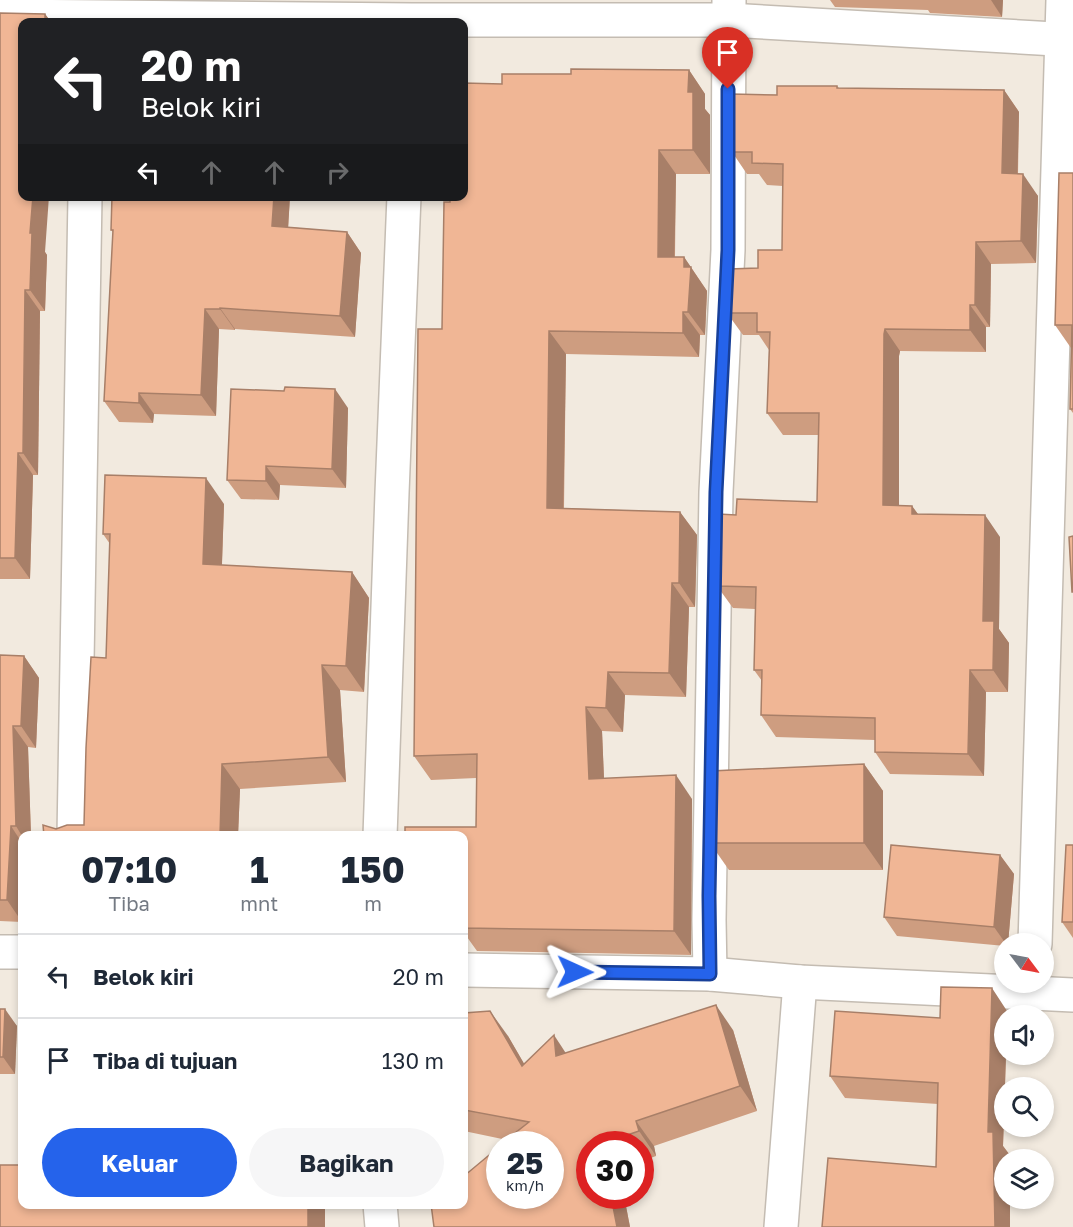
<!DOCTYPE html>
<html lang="id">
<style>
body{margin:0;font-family:"Golos Text",sans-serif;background:#f6f6f7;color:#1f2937;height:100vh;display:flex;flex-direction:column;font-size:22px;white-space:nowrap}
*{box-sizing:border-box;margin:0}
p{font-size:20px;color:#747a83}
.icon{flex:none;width:33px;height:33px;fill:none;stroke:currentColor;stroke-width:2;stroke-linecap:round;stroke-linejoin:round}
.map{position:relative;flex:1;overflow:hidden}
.panel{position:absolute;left:18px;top:831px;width:450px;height:378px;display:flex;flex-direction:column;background:#fff;border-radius:12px;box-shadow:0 3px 9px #0003}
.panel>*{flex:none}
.top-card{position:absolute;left:18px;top:18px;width:450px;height:183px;border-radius:12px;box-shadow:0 3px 9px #0003;background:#202124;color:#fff;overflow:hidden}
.needle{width:39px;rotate:122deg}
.tools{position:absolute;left:994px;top:933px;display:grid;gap:12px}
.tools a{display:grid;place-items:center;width:60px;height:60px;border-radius:50%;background:#fff;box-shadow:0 3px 9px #0003;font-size:30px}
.speed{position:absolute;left:486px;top:1131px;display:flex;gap:12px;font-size:30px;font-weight:700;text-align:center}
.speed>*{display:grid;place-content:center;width:78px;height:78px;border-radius:50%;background:#fff;box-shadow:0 3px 9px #0003;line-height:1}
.speed small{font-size:15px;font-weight:400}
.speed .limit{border:9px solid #d22;background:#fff;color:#111}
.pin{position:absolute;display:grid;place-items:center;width:51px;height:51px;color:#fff;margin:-62px -26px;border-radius:50% 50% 50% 0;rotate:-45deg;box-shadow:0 0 6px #0007}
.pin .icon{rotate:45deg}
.me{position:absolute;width:66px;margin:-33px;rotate:91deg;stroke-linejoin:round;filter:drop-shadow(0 0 4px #0008)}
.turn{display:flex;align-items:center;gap:21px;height:126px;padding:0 24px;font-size:27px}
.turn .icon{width:78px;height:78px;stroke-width:2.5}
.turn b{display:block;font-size:42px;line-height:51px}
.lanes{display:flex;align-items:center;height:57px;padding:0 24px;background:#0003;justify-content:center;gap:30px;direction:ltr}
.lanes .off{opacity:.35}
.eta{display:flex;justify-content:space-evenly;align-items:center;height:102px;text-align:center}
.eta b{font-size:36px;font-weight:700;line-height:42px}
.button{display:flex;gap:12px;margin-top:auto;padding:12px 24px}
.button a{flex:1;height:69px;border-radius:36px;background:#2563eb;color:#fff;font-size:24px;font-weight:700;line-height:69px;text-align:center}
.button a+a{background:#f6f6f7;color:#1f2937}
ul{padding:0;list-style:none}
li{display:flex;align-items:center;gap:18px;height:84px;padding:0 24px;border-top:2px solid #e0e1e3}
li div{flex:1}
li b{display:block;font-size:22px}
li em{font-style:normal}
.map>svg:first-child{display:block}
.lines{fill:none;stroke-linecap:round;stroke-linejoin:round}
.minor-casing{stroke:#c4bcb2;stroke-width:36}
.minor{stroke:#fff;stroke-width:33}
.wall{fill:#ce9d80}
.shaded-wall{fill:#a87f68}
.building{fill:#f0b695;stroke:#a87f68;stroke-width:1.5}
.route-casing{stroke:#184099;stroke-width:15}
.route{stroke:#2563eb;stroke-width:10}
</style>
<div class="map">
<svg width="1073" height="1227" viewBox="0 0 1073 1227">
<rect width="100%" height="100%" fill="#f2eadf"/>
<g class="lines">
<g class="minor-casing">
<g id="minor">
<polyline points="0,16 412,20 728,20 1073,40"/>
<polyline points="74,836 85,196"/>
<polyline points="380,836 392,493 404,196"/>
<polyline points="1035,944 1063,0"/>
<polyline points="0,952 22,952"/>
<polyline points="464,970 710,974 800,982 1073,995"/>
<polyline points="710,974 709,920 716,492 728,250 729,0"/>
<polyline points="380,1204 382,1227"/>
<polyline points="781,1227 800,982"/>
</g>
</g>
<use href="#minor" class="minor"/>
</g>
<g class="wall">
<polygon points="830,0 1003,0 1002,17 930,13 928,10 835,7"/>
<polygon points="0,13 45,14 51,22 22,22 45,252 47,255 45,311 40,311 38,475 33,475 30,579 0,579"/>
<polygon points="689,70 705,94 705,109 710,115 710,174 676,174 675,257 684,257 707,291 705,335 700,335 699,357 566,354 564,508 680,512 697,535 695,607 689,607 686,697 625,695 623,732 602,731 604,779 692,799 691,955 477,951 467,937 464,937 464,836 476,827 476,778 431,780 414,756 450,202 502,84 571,74"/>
<polygon points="837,86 839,88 1004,90 1019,112 1018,174 1038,196 1036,263 991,264 990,327 986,327 986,352 900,351 899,356 899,506 912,506 918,514 1000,537 999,629 1009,643 1008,692 986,692 984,776 890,774 875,752 875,740 776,737 761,715 762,681 754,670 755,609 733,608 717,586 736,515 817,502 819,435 783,435 767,413 769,350 759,335 743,335 727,313 758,268 782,250 783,186 767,185 759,174 747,174 732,152 777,95"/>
<polygon points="1073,173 1073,413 1070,409 1071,348 1055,325"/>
<polygon points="290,196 288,227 347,232 361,253 355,337 235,329 235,330 219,329 216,416 154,414 153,423 119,422 104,401 113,232 111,230"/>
<polygon points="348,408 346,488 280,485 279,500 241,499 227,480"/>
<polygon points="224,504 222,565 352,572 369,598 364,692 340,690 346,782 240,789 238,836 44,836 56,829 84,825 106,658 110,544 103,534"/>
<polygon points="0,655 24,656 39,678 36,748 28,747 31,836 22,836 22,922 0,921"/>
<polygon points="864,764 883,791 883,870 729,870 710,843"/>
<polygon points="1073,845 1073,938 1062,922"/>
<polygon points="1000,855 1014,874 1008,944 1005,944 1005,946 897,936 884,917"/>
<polygon points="0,1009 17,1026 15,1074 0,1074"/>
<polygon points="1007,1011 1005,1054 1006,1054 1003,1146 1009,1154 936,1167 938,1104 845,1098 830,1076 940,1018"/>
<polygon points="464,1013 508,1036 524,1064 566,1053 733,1030 757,1111 654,1146 656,1156 640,1162 640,1144 590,1144 590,1196 624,1196 630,1227 507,1140 464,1131"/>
</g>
<g class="shaded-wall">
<polygon points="991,0 1003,0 1002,17"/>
<polygon points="45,14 51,22 45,22"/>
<polygon points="689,70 705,94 705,109 710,115 710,174 693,150 688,92"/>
<polygon points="1004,90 1019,112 1017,195 1002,173"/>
<polygon points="659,150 676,174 674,281 658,257"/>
<polygon points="1023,174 1038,196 1036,263 1021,241"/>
<polygon points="33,196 49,196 45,252 47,255 45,311 30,290 30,233"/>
<polygon points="274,196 290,196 287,247 272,226"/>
<polygon points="347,232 361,253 355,337 340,316"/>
<polygon points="976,242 991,264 990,327 975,305"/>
<polygon points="684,257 707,291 705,335 688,312 684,267"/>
<polygon points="25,290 40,311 38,475 23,453"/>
<polygon points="970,305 986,327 986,352 970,330"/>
<polygon points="220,308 235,329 235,330 220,309"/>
<polygon points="205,309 219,329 216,416 201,395"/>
<polygon points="683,312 700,335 699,357 683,333"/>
<polygon points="885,329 900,351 899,356 899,527 883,505 884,334"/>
<polygon points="549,331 566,354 563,531 547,508"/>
<polygon points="335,389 348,408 346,488 332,469"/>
<polygon points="139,393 154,414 153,423 139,403"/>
<polygon points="18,453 33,475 30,579 15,558"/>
<polygon points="266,466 280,485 279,500 266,481"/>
<polygon points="206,478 224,504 221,590 203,564"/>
<polygon points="912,506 928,528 912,514"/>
<polygon points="680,512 697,535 695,607 679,583"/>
<polygon points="985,515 1000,537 999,629 1009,643 1008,692 993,670 983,621"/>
<polygon points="352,572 369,598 364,692 346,666"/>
<polygon points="672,583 689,607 686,697 669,673"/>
<polygon points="24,656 39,678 36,748 21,726"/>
<polygon points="322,665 340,690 346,782 328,757"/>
<polygon points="970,670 986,692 984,776 968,754"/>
<polygon points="608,672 625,695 623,732 606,708"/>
<polygon points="586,707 602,731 605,803 589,779"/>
<polygon points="13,726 28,747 31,836 22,836 16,826"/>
<polygon points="222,764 240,789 238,836 220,836"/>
<polygon points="864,764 883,791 883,870 864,843"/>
<polygon points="676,775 692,799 691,955 674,931"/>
<polygon points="11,826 22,843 22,922 7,900"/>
<polygon points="1000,855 1014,874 1008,944 1006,944 994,927"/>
<polygon points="992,988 1007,1011 1007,1016 1005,1016 1005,1054 1006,1054 1003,1146 1009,1154 1009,1160 1005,1160 1005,1198 1010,1198 1010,1227 995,1227 988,1132"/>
<polygon points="716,1005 733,1030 757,1111 740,1086"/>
<polygon points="5,1009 17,1026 15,1074 3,1057"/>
<polygon points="490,1011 508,1036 540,1091 522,1066"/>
<polygon points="554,1035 571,1061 556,1056"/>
<polygon points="636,1121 654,1146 656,1156 639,1131"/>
<polygon points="611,1196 624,1196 630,1227 617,1227"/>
<rect x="308" y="1204" width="17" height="23"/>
</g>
<g class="building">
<polygon points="0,13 45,14 45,22 22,22 22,196 33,196 30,233 32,233 30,290 25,290 23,453 18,453 15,558 0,558"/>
<polygon points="571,69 689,70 688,92 693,92 693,150 659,150 658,257 684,257 684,267 691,267 688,312 683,312 683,333 549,331 547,508 680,512 679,583 672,583 669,673 608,672 606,708 586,707 589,779 676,775 674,931 464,928 464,836 405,836 405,827 476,827 477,754 414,756 418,329 442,329 444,202 450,202 450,196 464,196 464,83 502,84 502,74 571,74"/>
<polygon points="777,86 837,86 837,88 1004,90 1002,173 1023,174 1021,241 976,242 975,305 970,305 970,330 885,329 884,334 883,505 912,506 912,514 985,515 983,621 994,621 993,670 970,670 968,754 875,752 875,718 761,715 762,670 754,670 756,587 717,586 719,514 736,515 737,499 817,502 819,413 767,413 770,332 757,332 757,313 727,313 729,269 758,268 758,250 782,250 783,164 752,163 752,152 732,152 732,94 777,95"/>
<polygon points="1059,173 1073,173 1073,409 1070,409 1072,325 1055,325"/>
<polygon points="112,196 274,196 272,226 347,232 340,316 220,308 220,309 205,309 201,395 139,393 139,403 104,401 113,230 111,230"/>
<polygon points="285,387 335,389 332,469 266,466 266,481 227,480 231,389 284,391"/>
<polygon points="105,475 206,478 203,564 352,572 346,666 322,665 328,757 222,764 220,836 44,836 43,825 56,829 67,825 84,825 86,748 91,657 106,658 110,534 103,534"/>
<polygon points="1073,536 1073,592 1072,592 1069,537"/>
<polygon points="0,655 24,656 21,726 13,726 16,826 11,826 7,900 0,900"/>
<polygon points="864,764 864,843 710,843 711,771"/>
<polygon points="891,845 1000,855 994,927 884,917"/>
<polygon points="1066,845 1073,845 1073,922 1062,922"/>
<polygon points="941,987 992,988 988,1132 993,1132 995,1227 822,1227 828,1158 936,1167 938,1083 830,1076 835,1011 940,1018"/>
<polygon points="716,1005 740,1086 636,1121 639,1131 601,1144 590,1144 590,1196 611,1196 617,1227 434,1227 431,1204 464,1204 464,1176 500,1146 500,1196 550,1196 550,1144 501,1144 529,1122 464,1110 464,1013 490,1011 522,1066 554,1035 556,1056"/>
<polygon points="0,1009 5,1009 3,1057 0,1057"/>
<polygon points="0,1165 22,1165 22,1204 308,1204 308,1227 0,1227"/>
</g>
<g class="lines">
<g class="route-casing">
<polyline id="route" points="575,972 710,974 709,896 716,492 728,250 728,89"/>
</g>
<use href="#route" class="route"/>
</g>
</svg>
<div class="tools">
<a><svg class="needle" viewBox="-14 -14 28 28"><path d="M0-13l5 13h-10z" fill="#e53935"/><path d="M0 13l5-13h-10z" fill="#747a83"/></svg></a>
<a><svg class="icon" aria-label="sound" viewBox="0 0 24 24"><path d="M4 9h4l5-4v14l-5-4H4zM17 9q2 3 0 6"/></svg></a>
<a><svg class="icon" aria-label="search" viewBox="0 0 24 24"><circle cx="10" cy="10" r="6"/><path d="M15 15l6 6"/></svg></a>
<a><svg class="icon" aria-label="layers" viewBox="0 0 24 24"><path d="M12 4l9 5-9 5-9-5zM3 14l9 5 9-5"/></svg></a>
</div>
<div class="speed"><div>25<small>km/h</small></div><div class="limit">30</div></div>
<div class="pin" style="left:728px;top:89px;background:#d93025"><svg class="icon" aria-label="arrive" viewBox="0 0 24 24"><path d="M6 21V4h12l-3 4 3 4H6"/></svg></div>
<svg class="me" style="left:575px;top:972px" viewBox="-20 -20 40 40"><path d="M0-17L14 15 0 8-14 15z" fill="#2563eb" stroke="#fff" stroke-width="4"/></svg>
<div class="top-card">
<div class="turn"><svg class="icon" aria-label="left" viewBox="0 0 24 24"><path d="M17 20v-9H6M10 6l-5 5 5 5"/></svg><div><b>20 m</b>Belok kiri</div></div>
<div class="lanes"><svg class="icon" aria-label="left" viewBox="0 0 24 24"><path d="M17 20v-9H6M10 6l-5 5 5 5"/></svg><svg class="icon off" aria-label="ahead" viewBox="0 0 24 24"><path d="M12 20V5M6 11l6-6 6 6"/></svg><svg class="icon off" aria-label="ahead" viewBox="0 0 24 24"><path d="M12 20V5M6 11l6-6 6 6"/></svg><svg class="icon off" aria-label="right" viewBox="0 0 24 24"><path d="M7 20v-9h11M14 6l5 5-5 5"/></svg></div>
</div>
<section class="panel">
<div class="eta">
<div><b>07:10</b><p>Tiba</p></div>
<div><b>1</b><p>mnt</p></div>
<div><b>150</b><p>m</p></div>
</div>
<ul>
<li><svg class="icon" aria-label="left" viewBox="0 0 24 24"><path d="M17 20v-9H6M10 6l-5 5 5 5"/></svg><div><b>Belok kiri</b></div><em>20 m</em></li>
<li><svg class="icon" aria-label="arrive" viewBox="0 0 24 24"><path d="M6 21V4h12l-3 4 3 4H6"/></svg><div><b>Tiba di tujuan</b></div><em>130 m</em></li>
</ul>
<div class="button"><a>Keluar</a><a>Bagikan</a></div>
</section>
</div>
